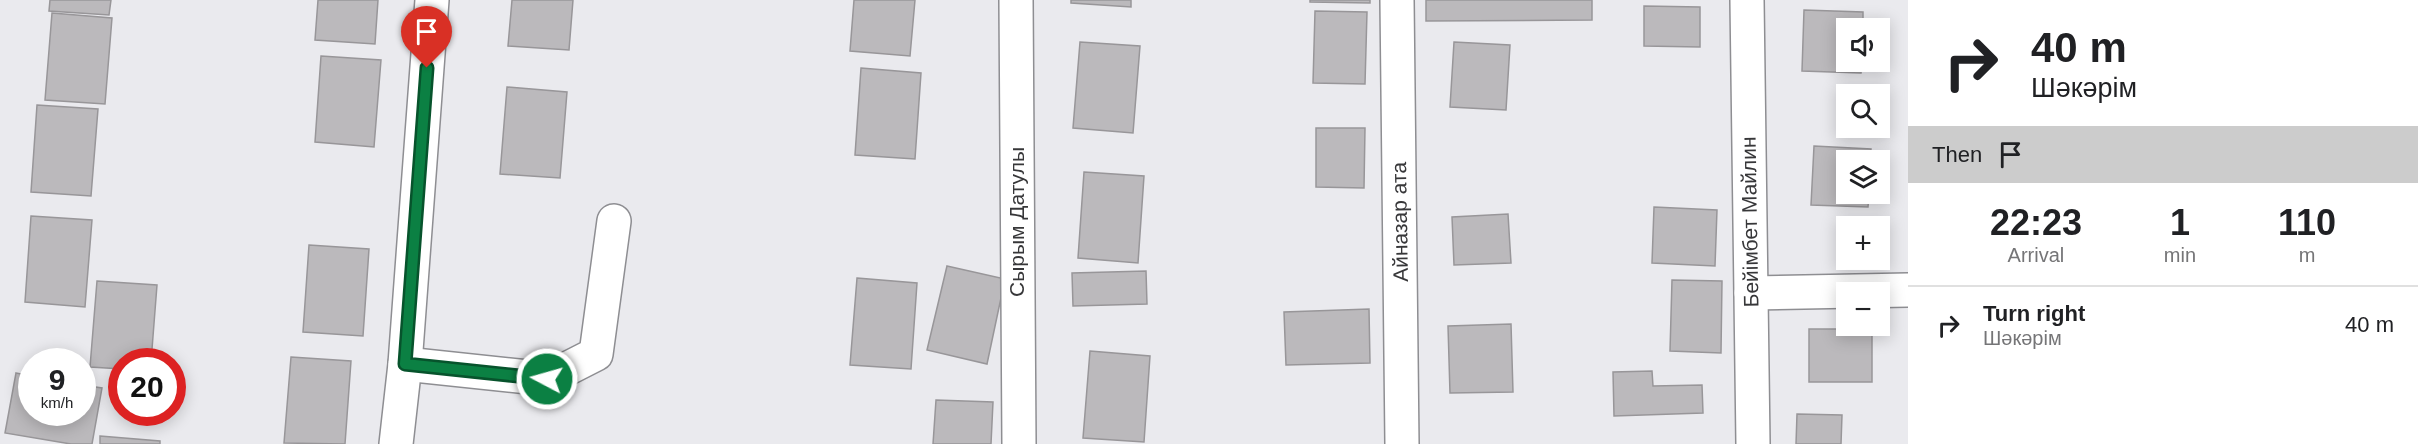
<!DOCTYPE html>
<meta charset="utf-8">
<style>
body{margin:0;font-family:Helvetica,sans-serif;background:#f6f6f6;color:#202124;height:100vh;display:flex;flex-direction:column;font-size:22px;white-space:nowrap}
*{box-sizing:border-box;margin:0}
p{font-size:20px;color:#757577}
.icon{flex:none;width:33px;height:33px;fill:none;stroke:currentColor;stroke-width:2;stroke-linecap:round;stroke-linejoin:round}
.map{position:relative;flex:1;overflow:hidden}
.details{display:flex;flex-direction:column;background:#fff;width:510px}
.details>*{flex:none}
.hud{background:#fff;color:#202124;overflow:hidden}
.tools{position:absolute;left:1836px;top:18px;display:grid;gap:12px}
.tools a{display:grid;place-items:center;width:54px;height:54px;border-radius:0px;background:#fff;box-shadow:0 3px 15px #0003;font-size:30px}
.speed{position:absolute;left:18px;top:348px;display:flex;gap:12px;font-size:30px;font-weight:700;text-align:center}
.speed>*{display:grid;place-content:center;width:78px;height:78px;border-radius:50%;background:#fff;box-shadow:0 3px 15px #0003;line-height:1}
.speed small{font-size:15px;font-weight:400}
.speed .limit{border:9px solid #d22;background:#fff;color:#111}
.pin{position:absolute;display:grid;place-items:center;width:51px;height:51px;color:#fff;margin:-62px -26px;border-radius:50% 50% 50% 0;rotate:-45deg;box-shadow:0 0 6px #0007}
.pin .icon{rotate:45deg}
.me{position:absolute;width:66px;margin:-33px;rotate:276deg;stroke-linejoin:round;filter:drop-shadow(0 0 4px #0008)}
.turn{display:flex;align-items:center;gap:21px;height:126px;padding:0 24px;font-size:27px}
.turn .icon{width:78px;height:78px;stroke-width:2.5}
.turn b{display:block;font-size:42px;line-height:51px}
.then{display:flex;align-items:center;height:57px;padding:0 24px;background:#0003;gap:12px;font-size:22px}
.eta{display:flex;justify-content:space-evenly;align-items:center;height:102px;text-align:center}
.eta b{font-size:36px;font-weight:600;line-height:42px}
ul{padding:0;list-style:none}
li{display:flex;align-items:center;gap:18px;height:78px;padding:0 24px;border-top:2px solid #e0e0e0}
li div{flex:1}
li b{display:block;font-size:22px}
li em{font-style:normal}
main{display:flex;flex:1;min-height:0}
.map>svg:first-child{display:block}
.building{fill:#bbb9bc;stroke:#989699;stroke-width:1.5}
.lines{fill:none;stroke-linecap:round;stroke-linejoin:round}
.minor-casing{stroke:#8e8e92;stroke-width:36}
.minor{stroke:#fff;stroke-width:33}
.route-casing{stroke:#07532c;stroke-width:15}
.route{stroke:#0b8043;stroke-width:10}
.labels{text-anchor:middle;stroke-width:6;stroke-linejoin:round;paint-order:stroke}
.street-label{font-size:21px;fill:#373739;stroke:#fff}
</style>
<main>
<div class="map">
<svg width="1908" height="444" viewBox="0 0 1908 444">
<rect width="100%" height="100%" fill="#eaeaee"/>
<g class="building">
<polygon points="50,0 111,0 109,15 49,11"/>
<polygon points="318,0 378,0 375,44 315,40"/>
<polygon points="512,0 573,0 569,50 508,46"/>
<polygon points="854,0 915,0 910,56 850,51"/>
<polygon points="1071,0 1131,0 1131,7 1071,3"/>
<polygon points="1310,0 1370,0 1370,3 1310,2"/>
<polygon points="1426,0 1592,0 1592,20 1426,21"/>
<polygon points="1644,6 1700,7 1700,47 1644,46"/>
<polygon points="1804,10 1863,12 1863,28 1846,28 1846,62 1862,62 1861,73 1802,71"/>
<polygon points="1315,11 1367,12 1365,84 1313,83"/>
<polygon points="52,13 112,18 105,104 45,100"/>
<polygon points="1080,42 1140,46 1133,133 1073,128"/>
<polygon points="1454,42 1510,45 1506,110 1450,107"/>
<polygon points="321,56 381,60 374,147 315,142"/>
<polygon points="861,68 921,73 915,159 855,155"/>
<polygon points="507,87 567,92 560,178 500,174"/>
<polygon points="37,105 98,109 91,196 31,192"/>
<polygon points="1316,128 1365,128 1364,188 1316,187"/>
<polygon points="1814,146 1871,149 1870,160 1846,160 1846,194 1869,194 1868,207 1811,205"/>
<polygon points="1084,172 1144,176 1138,263 1078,258"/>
<polygon points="1654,207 1717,210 1715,266 1652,263"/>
<polygon points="1508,214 1511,263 1454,265 1452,217"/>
<polygon points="31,216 92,220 85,307 25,302"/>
<polygon points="309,245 369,249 363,336 303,332"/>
<polygon points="947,266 1005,279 987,364 927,350"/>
<polygon points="1146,271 1147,304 1073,306 1072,273"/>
<polygon points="857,278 917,283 911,369 850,365"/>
<polygon points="1672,280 1722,281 1721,353 1670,351"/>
<polygon points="97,281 157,285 151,362 122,362 122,369 90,367"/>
<polygon points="1369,309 1370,363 1286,365 1284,312"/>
<polygon points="1511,324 1513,392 1450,393 1448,326"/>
<rect x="1809" y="329" width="63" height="53"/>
<polygon points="1090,351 1150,356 1144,442 1083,438"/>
<polygon points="291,357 351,361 345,444 284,443"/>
<polygon points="1652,371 1653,386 1702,385 1703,413 1614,416 1613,372"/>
<polygon points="16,373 32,376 32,412 82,412 82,385 102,388 92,444 71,444 5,433"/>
<polygon points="936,400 993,402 991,444 933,444"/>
<polygon points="1797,414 1842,415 1841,444 1796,444"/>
<polygon points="100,436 160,441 160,444 100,444"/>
</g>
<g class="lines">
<g class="minor-casing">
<g id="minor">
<polyline points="1016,0 1019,444"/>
<polyline points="1397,0 1402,444"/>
<polyline points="1747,0 1753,444"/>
<polyline points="1751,293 1908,290"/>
<polyline points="405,364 547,379 596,354 614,221"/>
<polyline points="396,444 405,364 432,0"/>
</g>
</g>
<use href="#minor" class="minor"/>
</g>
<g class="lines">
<g class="route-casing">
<polyline id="route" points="427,68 405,364 547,379"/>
</g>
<use href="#route" class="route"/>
</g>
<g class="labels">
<g class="street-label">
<text transform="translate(1017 222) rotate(-90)" y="7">Сырым Датулы</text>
<text transform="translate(1400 222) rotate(-91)" y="7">Айназар ата</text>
<text transform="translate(1750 222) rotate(-91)" y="7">Бейімбет Майлин</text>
</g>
</g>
</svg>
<div class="tools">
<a><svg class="icon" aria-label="sound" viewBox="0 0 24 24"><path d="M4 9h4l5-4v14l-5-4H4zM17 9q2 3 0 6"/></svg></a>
<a><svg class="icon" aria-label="search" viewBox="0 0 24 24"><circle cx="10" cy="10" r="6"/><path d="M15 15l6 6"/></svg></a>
<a><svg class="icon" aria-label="layers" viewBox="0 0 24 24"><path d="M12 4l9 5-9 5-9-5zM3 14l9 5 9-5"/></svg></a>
<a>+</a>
<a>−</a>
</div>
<div class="speed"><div>9<small>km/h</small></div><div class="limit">20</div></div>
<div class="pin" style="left:427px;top:68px;background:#d93025"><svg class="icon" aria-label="arrive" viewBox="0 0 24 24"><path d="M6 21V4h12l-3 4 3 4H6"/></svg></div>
<svg class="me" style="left:547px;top:379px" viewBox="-20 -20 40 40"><circle r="17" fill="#0b8043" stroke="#fff" stroke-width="3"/><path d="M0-11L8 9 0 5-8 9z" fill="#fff"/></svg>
</div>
<section class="details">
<div class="hud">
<div class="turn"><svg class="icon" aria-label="right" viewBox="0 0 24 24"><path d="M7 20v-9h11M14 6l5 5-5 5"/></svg><div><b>40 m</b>Шәкәрім</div></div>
<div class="then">Then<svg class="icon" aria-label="arrive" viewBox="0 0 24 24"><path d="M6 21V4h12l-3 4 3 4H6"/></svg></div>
</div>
<div class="eta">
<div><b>22:23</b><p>Arrival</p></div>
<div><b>1</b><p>min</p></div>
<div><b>110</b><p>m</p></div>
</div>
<ul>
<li><svg class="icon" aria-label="right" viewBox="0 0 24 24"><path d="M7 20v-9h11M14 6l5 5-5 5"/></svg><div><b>Turn right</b><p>Шәкәрім</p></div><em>40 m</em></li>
</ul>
</section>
</main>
